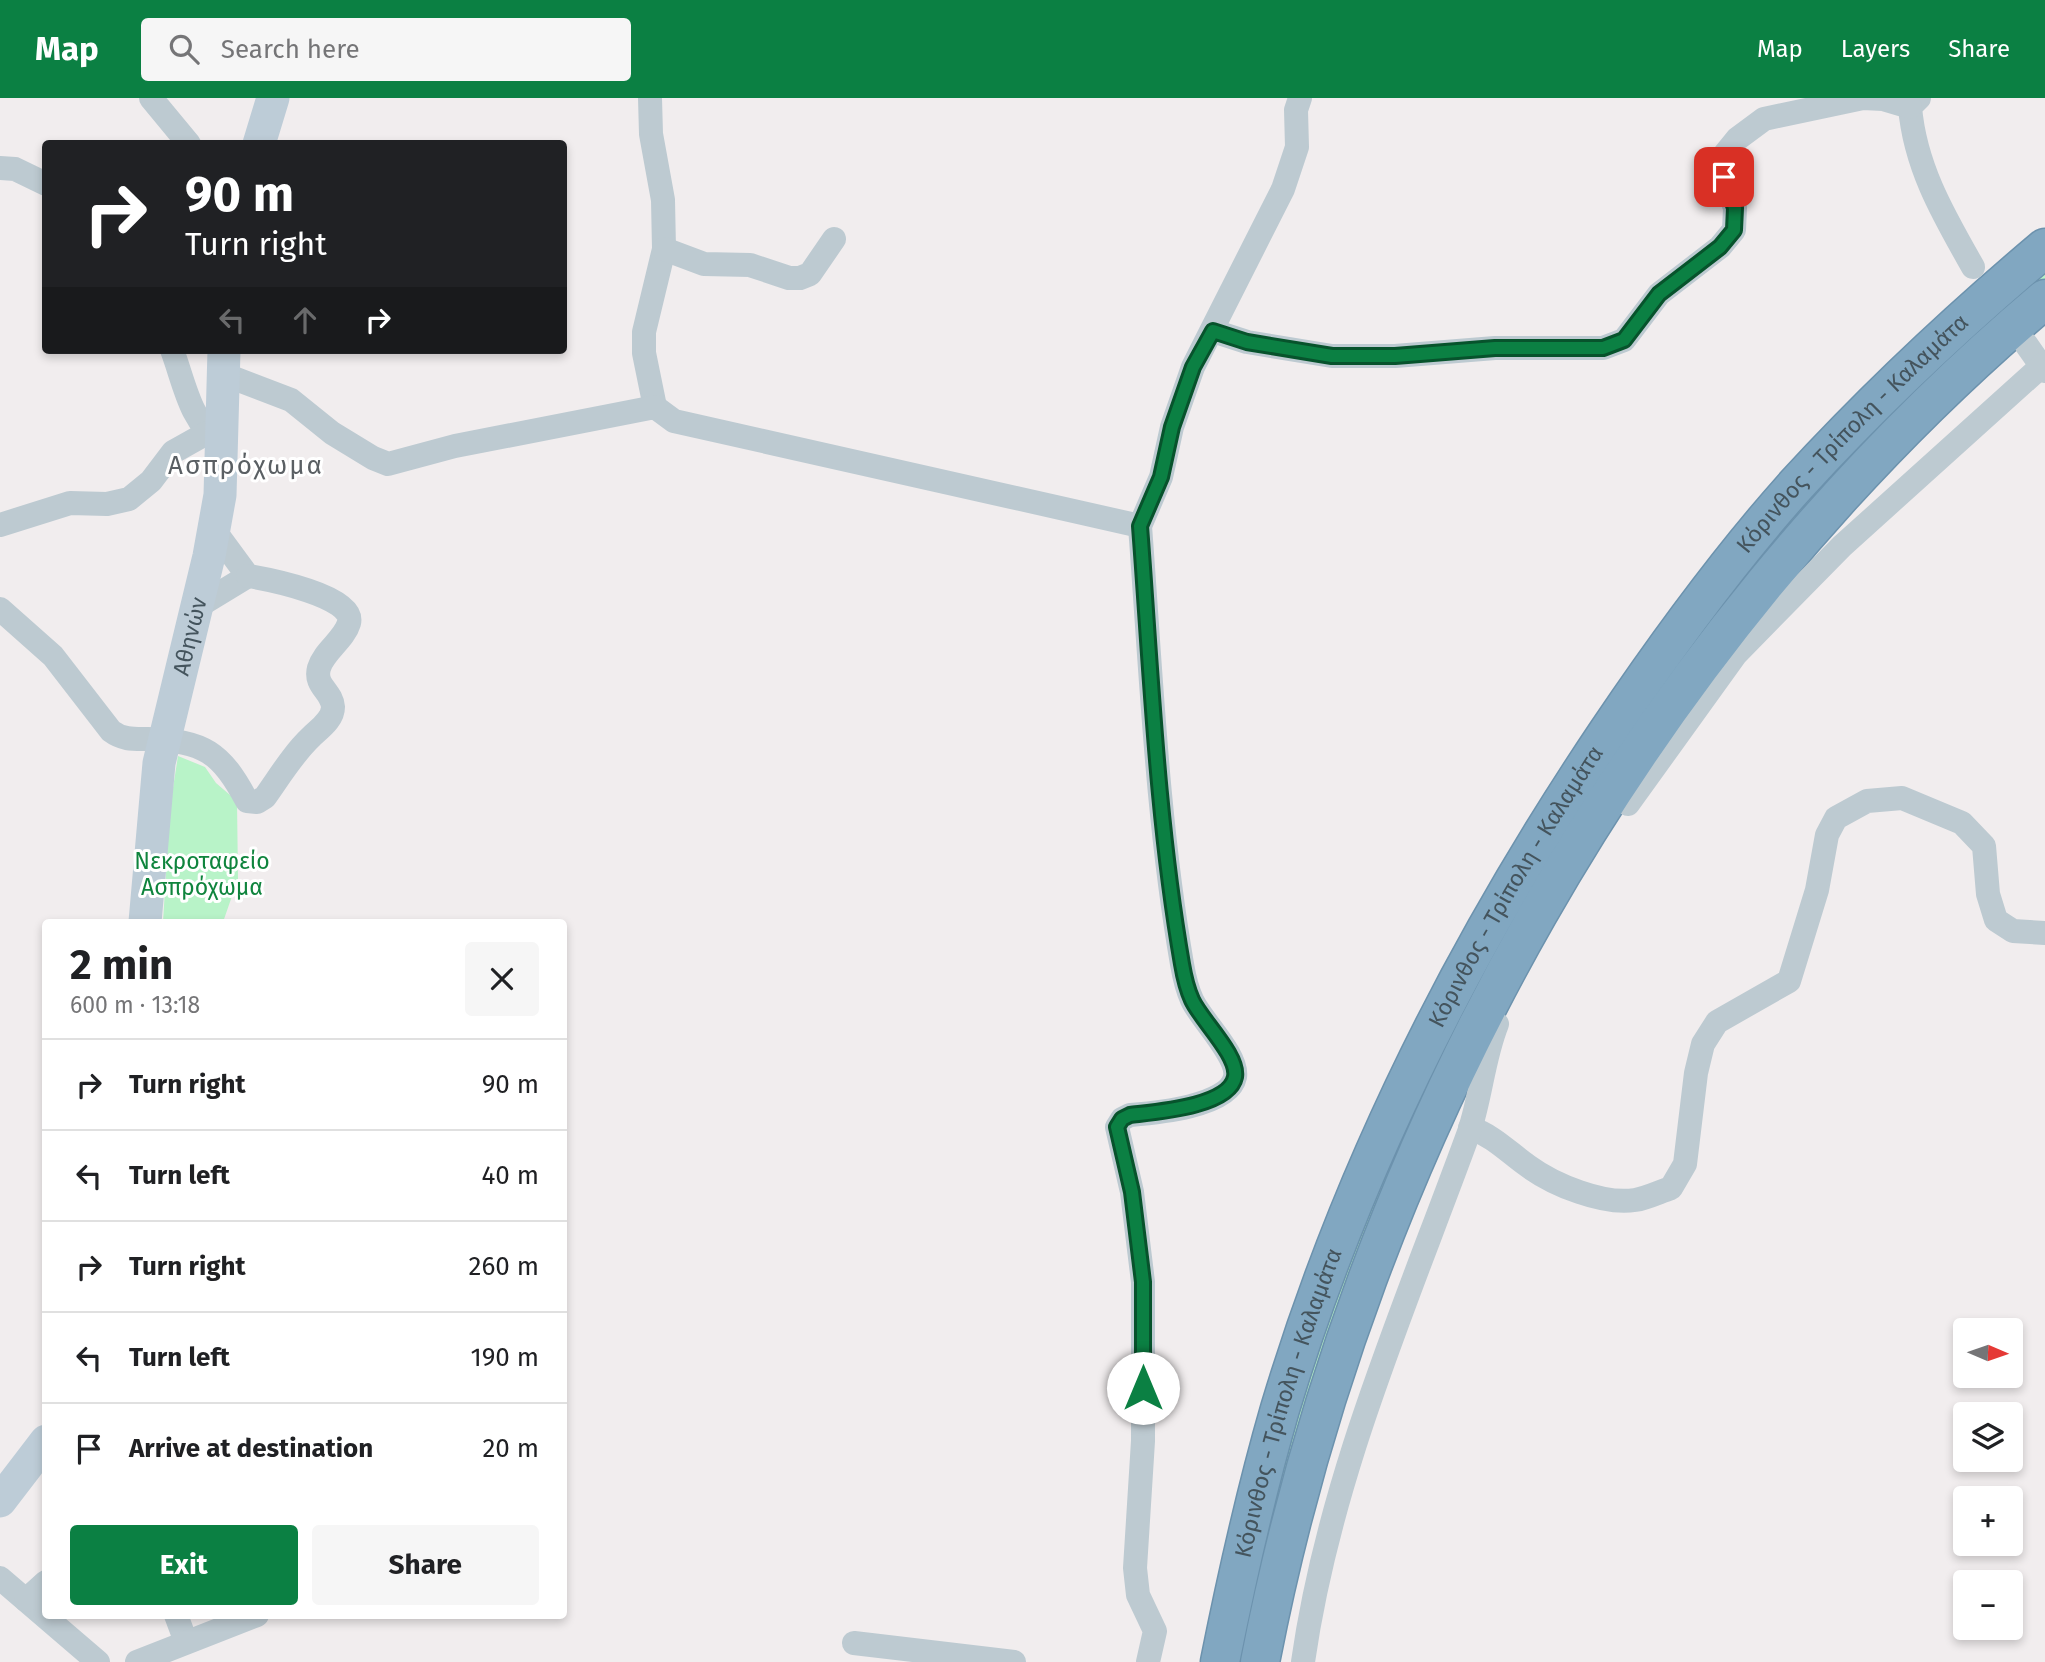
<!DOCTYPE html>
<meta charset="utf-8">
<style>
body{margin:0;font-family:"Fira Sans",sans-serif;background:#f6f6f6;color:#202124;height:100vh;display:flex;flex-direction:column;font-size:26px;white-space:nowrap}
*{box-sizing:border-box;margin:0}
p{font-size:23px;color:#757577}
.icon{flex:none;width:38px;height:38px;fill:none;stroke:currentColor;stroke-width:2;stroke-linecap:round;stroke-linejoin:round}
.map{position:relative;flex:1;overflow:hidden}
.panel{position:absolute;left:42px;top:821px;width:525px;height:700px;display:flex;flex-direction:column;background:#fff;border-radius:7px;box-shadow:0 4px 10px #0003}
.panel>*{flex:none}
.top-card{position:absolute;left:42px;top:42px;width:525px;height:214px;border-radius:7px;box-shadow:0 4px 10px #0003;background:#202124;color:#fff;overflow:hidden}
.needle{width:46px;rotate:92deg}
.buttons{position:absolute;left:1953px;top:1220px;display:grid;gap:14px}
.buttons a{display:grid;place-items:center;width:70px;height:70px;border-radius:7px;background:#fff;box-shadow:0 4px 10px #0003;font-size:35px}
.pin{position:absolute;display:grid;place-items:center;width:60px;height:60px;color:#fff;margin:-30px;border-radius:14px;box-shadow:0 4px 10px #0006}
.me{position:absolute;width:77px;margin:-38px;rotate:0deg;stroke-linejoin:round;filter:drop-shadow(0 0 5px #0008)}
.turn{display:flex;align-items:center;gap:24px;height:147px;padding:0 28px;font-size:32px}
.turn .icon{width:91px;height:91px;stroke-width:2.5}
.turn b{display:block;font-size:49px;line-height:60px}
.lanes{display:flex;align-items:center;height:66px;padding:0 28px;background:#0003;justify-content:center;gap:35px;direction:ltr}
.lanes .off{opacity:.35}
.round{display:grid;place-items:center;flex:none;width:74px;height:74px;border-radius:7px;background:#f6f6f6}
.head{display:flex;align-items:center;justify-content:space-between;height:119px;padding:0 28px}
h1{font-size:42px;font-weight:700;line-height:52px}
.action{display:flex;gap:14px;margin-top:auto;padding:14px 28px}
.action a{flex:1;height:80px;border-radius:7px;background:#0b8043;color:#fff;font-size:28px;font-weight:700;line-height:80px;text-align:center}
.action a+a{background:#f6f6f6;color:#202124}
ul{padding:0;list-style:none}
li{display:flex;align-items:center;gap:21px;height:91px;padding:0 28px;border-top:2px solid #e0e0e0}
li div{flex:1}
li b{display:block;font-size:26px}
li em{font-style:normal}
header{display:flex;align-items:center;gap:42px;box-sizing:border-box;height:98px;padding:0 35px;background:#0b8043;color:#fff}
header strong{font-size:33px}
nav{display:flex;gap:38px;margin-inline-start:auto;font-size:24px}
.search{width:490px;height:63px;background:#f6f6f6;display:flex;align-items:center;gap:18px;box-sizing:border-box;padding:0 24px;border-radius:7px;color:#757577;font-size:26px}
.map>svg:first-child{display:block}
.green{fill:#b8f3c8}
.lines{fill:none;stroke-linecap:round;stroke-linejoin:round}
.motorway-casing{stroke:#6c92ad;stroke-width:41}
.minor{stroke:#bdcad1;stroke-width:24}
.secondary{stroke:#bdccd7;stroke-width:33}
.motorway{stroke:#81a7c1;stroke-width:38}
.route-casing{stroke:#07532c;stroke-width:18}
.route{stroke:#0b8043;stroke-width:12}
.labels{text-anchor:middle;stroke-width:6;stroke-linejoin:round;paint-order:stroke}
.street-label{font-size:23px;fill:#44545d;stroke:#fff}
.park-label{font-size:23px;fill:#0f843d;stroke:#fff}
.quarter-label{font-size:26px;letter-spacing:2px;fill:#5a5f63;stroke:#fff}
</style>
<header>
<strong>Map</strong>
<div class="search"><svg class="icon" aria-label="search" viewBox="0 0 24 24"><circle cx="10" cy="10" r="6"/><path d="M15 15l6 6"/></svg>Search here</div>
<nav><a>Map</a><a>Layers</a><a>Share</a></nav>
</header>
<div class="map">
<svg width="2045" height="1564" viewBox="0 0 2045 1564">
<rect width="100%" height="100%" fill="#f1edee"/>
<g class="green">
<polygon points="2045,168 2045,182 1949,267 1489,874 1245,1564 1235,1564 1295,1314 1385,1066 1531,780 1697,532 1861,340"/>
<polygon points="178,658 205,669 216,685 237,703 238,781 223,824 163,824 170,709"/>
</g>
<g class="lines">
<g class="motorway-casing">
<g id="motorway">
<path id="s2" d="M1220 1564C1237 1479 1256 1394 1280 1311 1352 1070 1468 842 1608 634 1666 548 1727 464 1796 387 1874 302 1957 224 2045 150"/>
<path d="M1260 1564C1360 1045 1639 543 2045 201"/>
</g>
</g>
<g class="minor">
<polyline points="151,0 189,46"/>
<polyline points="650,0 651,36 663,102 664,151 644,234 644,255 655,309"/>
<path d="M1919 0 1910 9C1915 69 1944 118 1973 169"/>
<polyline points="0,70 15,71 46,86"/>
<polyline points="664,151 704,166 750,167 789,180 800,180 810,176 834,141"/>
<polyline points="1213,233 1247,244 1332,258 1395,258 1495,250 1603,250 1624,242 1659,196 1720,149 1734,132 1735,110 1724,79 1724,57 1737,41 1764,21 1863,0 1883,1 1910,9"/>
<polyline points="2026,246 2045,273"/>
<path d="M172 252C184 283 190 325 220 343"/>
<polyline points="223,276 291,302 332,335 373,360 388,366 455,348 655,309 674,323 1140,428"/>
<polyline points="0,427 70,405 107,406 129,401 151,383 173,354 207,335"/>
<polyline points="197,509 248,478 214,432"/>
<path d="M0 511 53 558 111 633C123 642 134 641 148 641 204 643 221 654 247 703L257 704 265 699C280 678 293 656 311 639 319 631 333 622 333 609 332 593 314 588 319 570 324 553 344 542 349 525 356 498 266 481 248 478"/>
<polyline points="1628,706 1736,556 1842,448 2045,265"/>
<path d="M1470 1030C1494 1038 1508 1054 1528 1068 1554 1087 1603 1107 1635 1102 1647 1100 1659 1094 1671 1090L1685 1066 1696 975 1703 946 1717 924 1789 883 1817 792 1827 737 1836 720 1867 703 1902 700 1962 725 1984 748 1988 796 1996 822 2013 833 2045 835"/>
<polyline points="0,1480 98,1564"/>
<polyline points="26,1502 46,1484"/>
<polyline points="176,1517 186,1544"/>
<polyline points="854,1545 1014,1564"/>
<polyline points="137,1564 257,1517"/>
<path d="M1148 1564 1155 1533 1138 1497 1135 1470 1143 1343V1184L1132 1094 1117 1029 1122 1021 1130 1017C1154 1015 1229 1009 1235 979 1239 958 1201 922 1192 902 1187 891 1184 878 1182 866 1157 722 1151 574 1140 428L1161 379 1172 329 1193 269 1283 91 1297 49 1296 12 1300 0"/>
<path d="M1303 1564C1329 1380 1406 1207 1469 1034 1481 999 1483 961 1497 926"/>
</g>
<g class="secondary">
<polyline points="259,46 273,0"/>
<path id="s1" d="M145 824 159 665 209 458 220 397 224 252"/>
<polyline points="0,1403 46,1343"/>
</g>
<use href="#motorway" class="motorway"/>
</g>
<g class="lines">
<g class="route-casing">
<path id="route" d="M1143 1290V1184L1132 1094 1117 1029 1122 1021 1130 1017C1154 1014 1229 1009 1235 979 1239 958 1201 922 1192 902 1187 891 1184 878 1182 866 1157 722 1151 574 1140 428L1161 379 1172 329 1193 269 1213 233 1247 244 1332 258H1395L1495 250H1603L1624 242 1659 196 1720 149 1734 132 1735 110 1724 79"/>
</g>
<use href="#route" class="route"/>
</g>
<g class="labels">
<g class="street-label">
<text dy="8" stroke="none"><textPath href="#s2" startOffset="1402">Κόρινθος - Τρίπολη - Καλαμάτα</textPath></text>
<text dy="8" stroke="none"><textPath href="#s1" startOffset="290">Αθηνών</textPath></text>
<text dy="8" stroke="none"><textPath href="#s2" startOffset="835">Κόρινθος - Τρίπολη - Καλαμάτα</textPath></text>
<text dy="8" stroke="none"><textPath href="#s2" startOffset="268">Κόρινθος - Τρίπολη - Καλαμάτα</textPath></text>
</g>
<g class="park-label">
<text x="202" y="771">Νεκροταφείο<tspan x="202" dy="26">Ασπρόχωμα</tspan></text>
</g>
<g class="quarter-label">
<text x="246" y="376">Ασπρόχωμα</text>
</g>
</g>
</svg>
<div class="buttons">
<a><svg class="needle" viewBox="-14 -14 28 28"><path d="M0-13l5 13h-10z" fill="#e53935"/><path d="M0 13l5-13h-10z" fill="#757577"/></svg></a>
<a><svg class="icon" aria-label="layers" viewBox="0 0 24 24"><path d="M12 4l9 5-9 5-9-5zM3 14l9 5 9-5"/></svg></a>
<a>+</a>
<a>−</a>
</div>
<div class="pin" style="left:1724px;top:79px;background:#d93025"><svg class="icon" aria-label="arrive" viewBox="0 0 24 24"><path d="M6 21V4h12l-3 4 3 4H6"/></svg></div>
<svg class="me" style="left:1143px;top:1290px" viewBox="-20 -20 40 40"><circle r="19" fill="#fff"/><path d="M0-13L10 11 0 6-10 11z" fill="#0b8043"/></svg>
<div class="top-card">
<div class="turn"><svg class="icon" aria-label="right" viewBox="0 0 24 24"><path d="M7 20v-9h11M14 6l5 5-5 5"/></svg><div><b>90 m</b>Turn right</div></div>
<div class="lanes"><svg class="icon off" aria-label="left" viewBox="0 0 24 24"><path d="M17 20v-9H6M10 6l-5 5 5 5"/></svg><svg class="icon off" aria-label="ahead" viewBox="0 0 24 24"><path d="M12 20V5M6 11l6-6 6 6"/></svg><svg class="icon" aria-label="right" viewBox="0 0 24 24"><path d="M7 20v-9h11M14 6l5 5-5 5"/></svg></div>
</div>
<section class="panel">
<div class="head"><div><h1>2 min</h1><p>600 m · 13:18</p></div><a class="round"><svg class="icon" aria-label="close" viewBox="0 0 24 24"><path d="M6 6l12 12M18 6L6 18"/></svg></a></div>
<ul>
<li><svg class="icon" aria-label="right" viewBox="0 0 24 24"><path d="M7 20v-9h11M14 6l5 5-5 5"/></svg><div><b>Turn right</b></div><em>90 m</em></li>
<li><svg class="icon" aria-label="left" viewBox="0 0 24 24"><path d="M17 20v-9H6M10 6l-5 5 5 5"/></svg><div><b>Turn left</b></div><em>40 m</em></li>
<li><svg class="icon" aria-label="right" viewBox="0 0 24 24"><path d="M7 20v-9h11M14 6l5 5-5 5"/></svg><div><b>Turn right</b></div><em>260 m</em></li>
<li><svg class="icon" aria-label="left" viewBox="0 0 24 24"><path d="M17 20v-9H6M10 6l-5 5 5 5"/></svg><div><b>Turn left</b></div><em>190 m</em></li>
<li><svg class="icon" aria-label="arrive" viewBox="0 0 24 24"><path d="M6 21V4h12l-3 4 3 4H6"/></svg><div><b>Arrive at destination</b></div><em>20 m</em></li>
</ul>
<div class="action"><a>Exit</a><a>Share</a></div>
</section>
</div>
